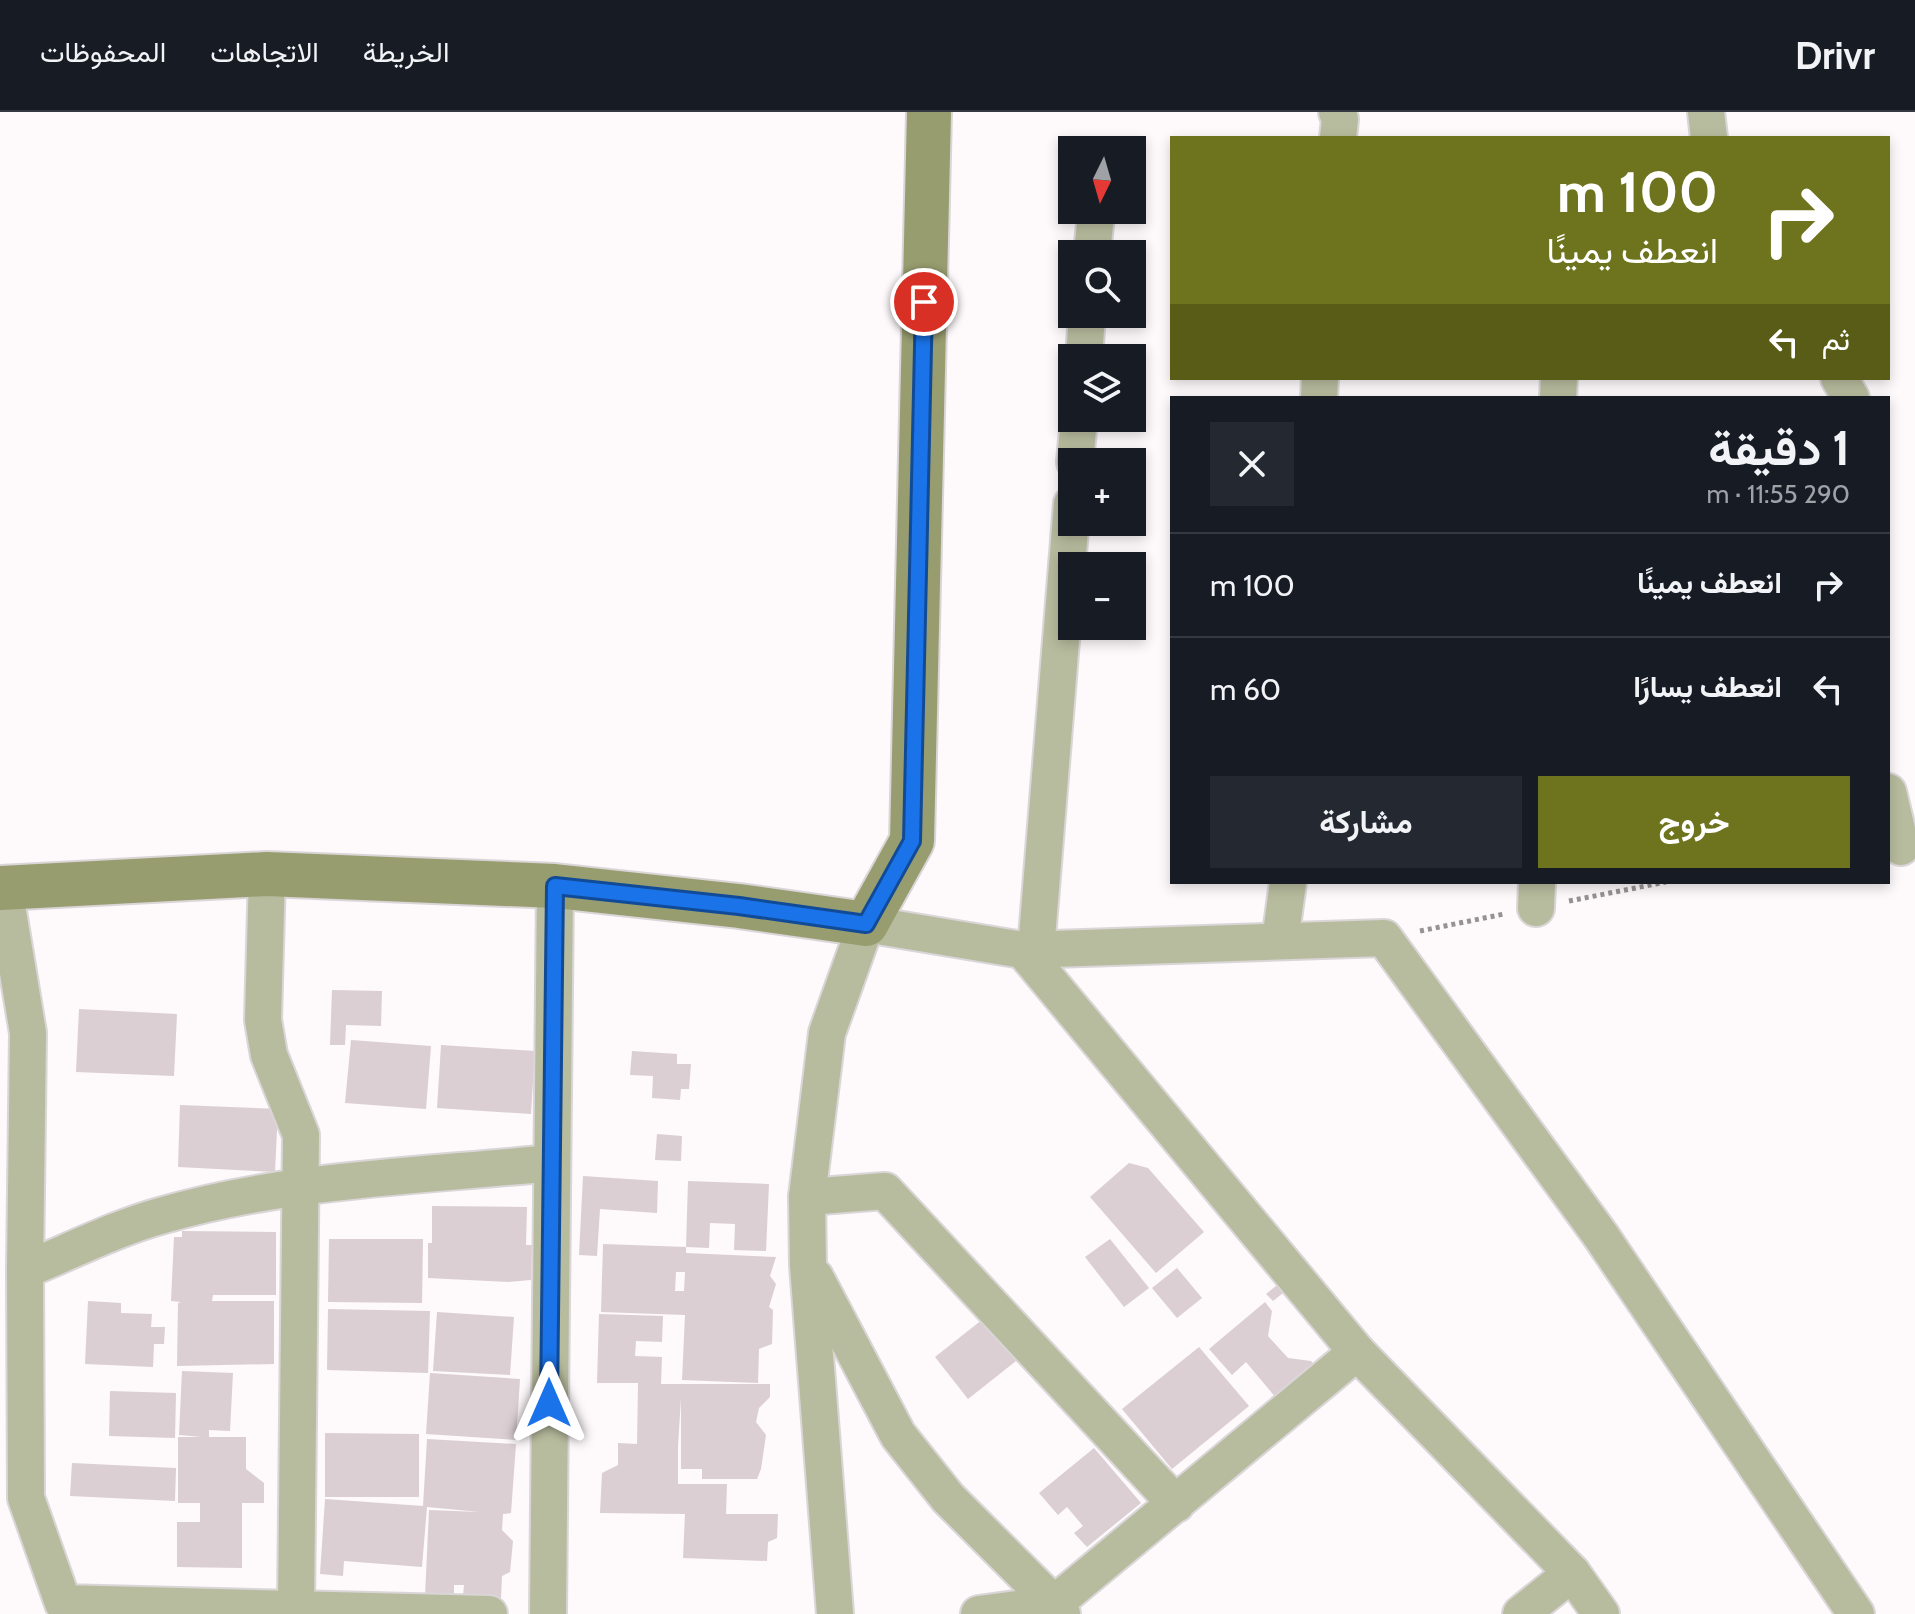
<!DOCTYPE html>
<html lang="ar">
<meta charset="utf-8">
<style>
body{margin:0;font-family:Cabin,Vazirmatn,sans-serif;background:#242831;color:#f1f3f6;direction:rtl;height:100vh;display:flex;flex-direction:column;font-size:30px;white-space:nowrap}
*{box-sizing:border-box;margin:0}
p{font-size:26px;color:#9ea1a6}
.icon{flex:none;width:44px;height:44px;fill:none;stroke:currentColor;stroke-width:2;stroke-linecap:round;stroke-linejoin:round}
.map{position:relative;flex:1;overflow:hidden;direction:ltr}
.drawer{position:absolute;left:1170px;top:284px;width:720px;height:488px;display:flex;flex-direction:column;background:#171b24;border-radius:0px;box-shadow:0 4px 12px #0003;direction:rtl}
.drawer>*{flex:none}
.guide{position:absolute;left:1170px;top:24px;width:720px;height:244px;border-radius:0px;box-shadow:0 4px 12px #0003;direction:rtl;background:#6e741d;color:#fff;overflow:hidden}
.needle{width:52px;rotate:185deg}
.controls{position:absolute;left:1058px;top:24px;display:grid;gap:16px}
.controls a{display:grid;place-items:center;width:88px;height:88px;border-radius:0px;background:#171b24;box-shadow:0 4px 12px #0003;font-size:40px}
.pin{position:absolute;display:grid;place-items:center;width:68px;height:68px;color:#fff;margin:-34px;border:4px solid #fff;border-radius:50%;box-shadow:0 2px 8px #0007}
.me{position:absolute;width:88px;margin:-44px;rotate:0deg;stroke-linejoin:round;filter:drop-shadow(0 0 6px #0008)}
.turn{display:flex;align-items:center;gap:28px;height:168px;padding:0 40px;font-size:36px}
.turn .icon{width:104px;height:104px;stroke-width:2.5}
.turn b{display:block;font-size:56px;line-height:68px}
.then{display:flex;align-items:center;height:76px;padding:0 40px;background:#0003;gap:16px;font-size:30px}
.round{display:grid;place-items:center;flex:none;width:84px;height:84px;border-radius:0px;background:#242831}
.overview{display:flex;align-items:center;justify-content:space-between;height:136px;padding:0 40px}
h1{font-size:48px;font-weight:700;line-height:60px}
.cta{display:flex;gap:16px;margin-top:auto;padding:16px 40px}
.cta a{flex:1;height:92px;border-radius:0px;background:#6e741d;color:#fff;font-size:32px;font-weight:700;line-height:92px;text-align:center}
.cta a+a{background:#242831;color:#f1f3f6}
ul{padding:0;list-style:none}
li{display:flex;align-items:center;gap:24px;height:104px;padding:0 40px;border-top:2px solid #363941}
li div{flex:1}
li b{display:block;font-size:30px}
li em{font-style:normal}
header{display:flex;align-items:center;gap:48px;box-sizing:border-box;height:112px;padding:0 40px;background:#171b24;border-bottom:2px solid #363941}
header strong{font-size:38px}
nav{display:flex;gap:44px;margin-inline-start:auto;font-size:28px}
.map>svg:first-child{display:block}
.building{fill:#dbcfd4;fill-rule:evenodd}
.lines{fill:none;stroke-linecap:round;stroke-linejoin:round}
.minor-casing{stroke:#dad6d8;stroke-width:40}
.secondary-casing{stroke:#dad6d8;stroke-width:48}
.path{stroke:#969193;stroke-width:5;stroke-dasharray:4 4;stroke-linecap:butt}
.minor{stroke:#b8bc9e;stroke-width:36}
.secondary{stroke:#989d70;stroke-width:44}
.route-casing{stroke:#114b97;stroke-width:20}
.route{stroke:#1a73e8;stroke-width:14}
</style>
<header>
<strong>Drivr</strong>
<nav><a>الخريطة</a><a>الاتجاهات</a><a>المحفوظات</a></nav>
</header>
<div class="map">
<svg width="1915" height="1502" viewBox="0 0 1915 1502">
<rect width="100%" height="100%" fill="#fef9fb"/>
<g class="building">
<polygon points="332,878 382,879 381,914 346,913 345,933 330,933"/>
<polygon points="79,897 177,902 174,964 76,960"/>
<polygon points="351,928 431,934 426,997 345,991"/>
<polygon points="441,933 535,939 531,1002 437,996"/>
<polygon points="632,939 677,942 677,952 691,952 689,977 681,977 680,988 652,986 653,964 630,963"/>
<polygon points="180,993 278,997 275,1060 178,1055"/>
<polygon points="657,1022 682,1024 681,1049 655,1048"/>
<polygon points="1129,1051 1148,1056 1204,1120 1156,1161 1090,1085"/>
<polygon points="583,1064 658,1069 657,1101 600,1097 597,1144 579,1143"/>
<polygon points="688,1069 769,1072 766,1139 734,1138 735,1112 710,1111 709,1136 686,1135"/>
<polygon points="432,1094 527,1095 526,1133 532,1133 531,1168 508,1170 428,1166 428,1131 432,1131"/>
<polygon points="182,1119 276,1120 276,1183 213,1183 212,1189 274,1189 274,1252 177,1254 178,1191 181,1190 171,1189 174,1125 182,1125"/>
<polygon points="329,1127 423,1127 422,1191 328,1190"/>
<polygon points="1110,1127 1149,1176 1124,1195 1085,1145"/>
<path d="M603 1132 686 1135V1141L776 1145 770 1164 776 1172 769 1195 773 1198 772 1232 759 1237 758 1271 682 1268 685 1203 601 1200ZM676 1160H685L684 1179H675Z"/>
<polygon points="1177,1156 1202,1186 1177,1206 1152,1176"/>
<polygon points="1281,1170 1287,1178 1273,1189 1266,1182"/>
<polygon points="88,1189 121,1191 121,1201 152,1202 151,1215 165,1215 164,1232 154,1232 153,1255 85,1252"/>
<polygon points="1265,1190 1272,1199 1268,1224 1288,1246 1311,1249 1316,1255 1277,1287 1246,1250 1232,1263 1209,1237"/>
<polygon points="328,1197 430,1199 428,1261 327,1258"/>
<polygon points="437,1200 514,1205 510,1263 433,1259"/>
<polygon points="599,1202 663,1204 662,1230 636,1229 635,1244 662,1245 661,1272 770,1272 770,1285 759,1296 756,1310 766,1323 761,1357 757,1367 702,1367 702,1357 681,1357 681,1286 678,1334 678,1372 727,1372 726,1402 778,1402 777,1426 768,1430 767,1449 683,1446 685,1402 600,1401 602,1361 618,1353 618,1331 637,1332 638,1271 597,1271"/>
<polygon points="983,1207 1016,1249 968,1287 935,1245"/>
<polygon points="1199,1235 1249,1294 1172,1357 1122,1297"/>
<polygon points="182,1259 233,1261 230,1319 209,1318 209,1325 246,1325 246,1357 264,1371 264,1391 242,1391 242,1456 177,1455 177,1410 200,1410 200,1391 178,1391 178,1325 202,1325 179,1323"/>
<polygon points="430,1261 520,1267 516,1328 426,1322"/>
<polygon points="110,1279 176,1281 175,1326 109,1324"/>
<polygon points="325,1321 419,1322 419,1385 325,1385"/>
<polygon points="427,1327 516,1332 511,1401 503,1402 502,1418 513,1429 510,1460 502,1464 501,1486 463,1484 464,1473 454,1473 454,1485 425,1484 429,1398 480,1400 427,1395 422,1455 344,1449 343,1464 320,1462 325,1387 423,1394"/>
<polygon points="1094,1336 1141,1391 1087,1435 1074,1421 1083,1414 1067,1395 1058,1403 1039,1381"/>
<polygon points="72,1351 176,1356 175,1389 70,1384"/>
</g>
<g class="lines">
<g class="minor-casing">
<g id="minor">
<polyline points="1337,0 1340,7 1338,26"/>
<polyline points="1706,0 1709,26"/>
<polyline points="1092,142 1096,102"/>
<polyline points="1084,246 1087,202"/>
<polyline points="1839,266 1851,286"/>
<polyline points="1319,286 1320,266"/>
<polyline points="1558,286 1559,266"/>
<polyline points="1075,350 1079,306"/>
<polyline points="1888,680 1901,735"/>
<polyline points="267,762 263,908 269,943 301,1023 296,1496"/>
<polyline points="4,776 28,921 25,1158 26,1386 63,1491 489,1502"/>
<polyline points="1536,796 1537,770"/>
<polyline points="1280,829 1288,770"/>
<polyline points="1023,838 1357,1240 1572,1461 1601,1502"/>
<polyline points="1036,838 1072,392"/>
<polyline points="807,1085 885,1079 1176,1392"/>
<path d="M25 1158C69 1140 114 1117 160 1104 286 1067 421 1064 551 1051"/>
<polyline points="815,1165 898,1323 948,1386 1054,1492 1357,1240"/>
<polyline points="548,1502 555,774"/>
<polyline points="835,1502 808,1153 807,1085 827,921 866,812 1023,838 1384,826 1601,1124 1856,1502"/>
<polyline points="979,1502 1054,1492 1062,1502"/>
<polyline points="1521,1502 1572,1461"/>
</g>
</g>
<g class="secondary-casing">
<polyline id="secondary" points="0,776 267,762 555,774 739,794 866,812 912,729 929,0"/>
</g>
<g class="path">
<polyline points="1569,789 1666,770"/>
<polyline points="1420,819 1504,802"/>
</g>
<use href="#minor" class="minor"/>
<use href="#secondary" class="secondary"/>
</g>
<g class="lines">
<g class="route-casing">
<polyline id="route" points="549,1291 555,774 739,794 866,812 912,729 924,190"/>
</g>
<use href="#route" class="route"/>
</g>
</svg>
<div class="controls">
<a><svg class="needle" viewBox="-14 -14 28 28"><path d="M0-13l5 13h-10z" fill="#e53935"/><path d="M0 13l5-13h-10z" fill="#9ea1a6"/></svg></a>
<a><svg class="icon" aria-label="search" viewBox="0 0 24 24"><circle cx="10" cy="10" r="6"/><path d="M15 15l6 6"/></svg></a>
<a><svg class="icon" aria-label="layers" viewBox="0 0 24 24"><path d="M12 4l9 5-9 5-9-5zM3 14l9 5 9-5"/></svg></a>
<a>+</a>
<a>−</a>
</div>
<div class="pin" style="left:924px;top:190px;background:#d93025"><svg class="icon" aria-label="arrive" viewBox="0 0 24 24"><path d="M6 21V4h12l-3 4 3 4H6"/></svg></div>
<svg class="me" style="left:549px;top:1291px" viewBox="-20 -20 40 40"><path d="M0-17L14 15 0 8-14 15z" fill="#1a73e8" stroke="#fff" stroke-width="4"/></svg>
<div class="guide">
<div class="turn"><svg class="icon" aria-label="right" viewBox="0 0 24 24"><path d="M7 20v-9h11M14 6l5 5-5 5"/></svg><div><b>100 m</b>انعطف يمينًا</div></div>
<div class="then">ثم<svg class="icon" aria-label="left" viewBox="0 0 24 24"><path d="M17 20v-9H6M10 6l-5 5 5 5"/></svg></div>
</div>
<section class="drawer">
<div class="overview"><div><h1>1 دقيقة</h1><p>290 m · 11:55</p></div><a class="round"><svg class="icon" aria-label="close" viewBox="0 0 24 24"><path d="M6 6l12 12M18 6L6 18"/></svg></a></div>
<ul>
<li><svg class="icon" aria-label="right" viewBox="0 0 24 24"><path d="M7 20v-9h11M14 6l5 5-5 5"/></svg><div><b>انعطف يمينًا</b></div><em>100 m</em></li>
<li><svg class="icon" aria-label="left" viewBox="0 0 24 24"><path d="M17 20v-9H6M10 6l-5 5 5 5"/></svg><div><b>انعطف يسارًا</b></div><em>60 m</em></li>
</ul>
<div class="cta"><a>خروج</a><a>مشاركة</a></div>
</section>
</div>
